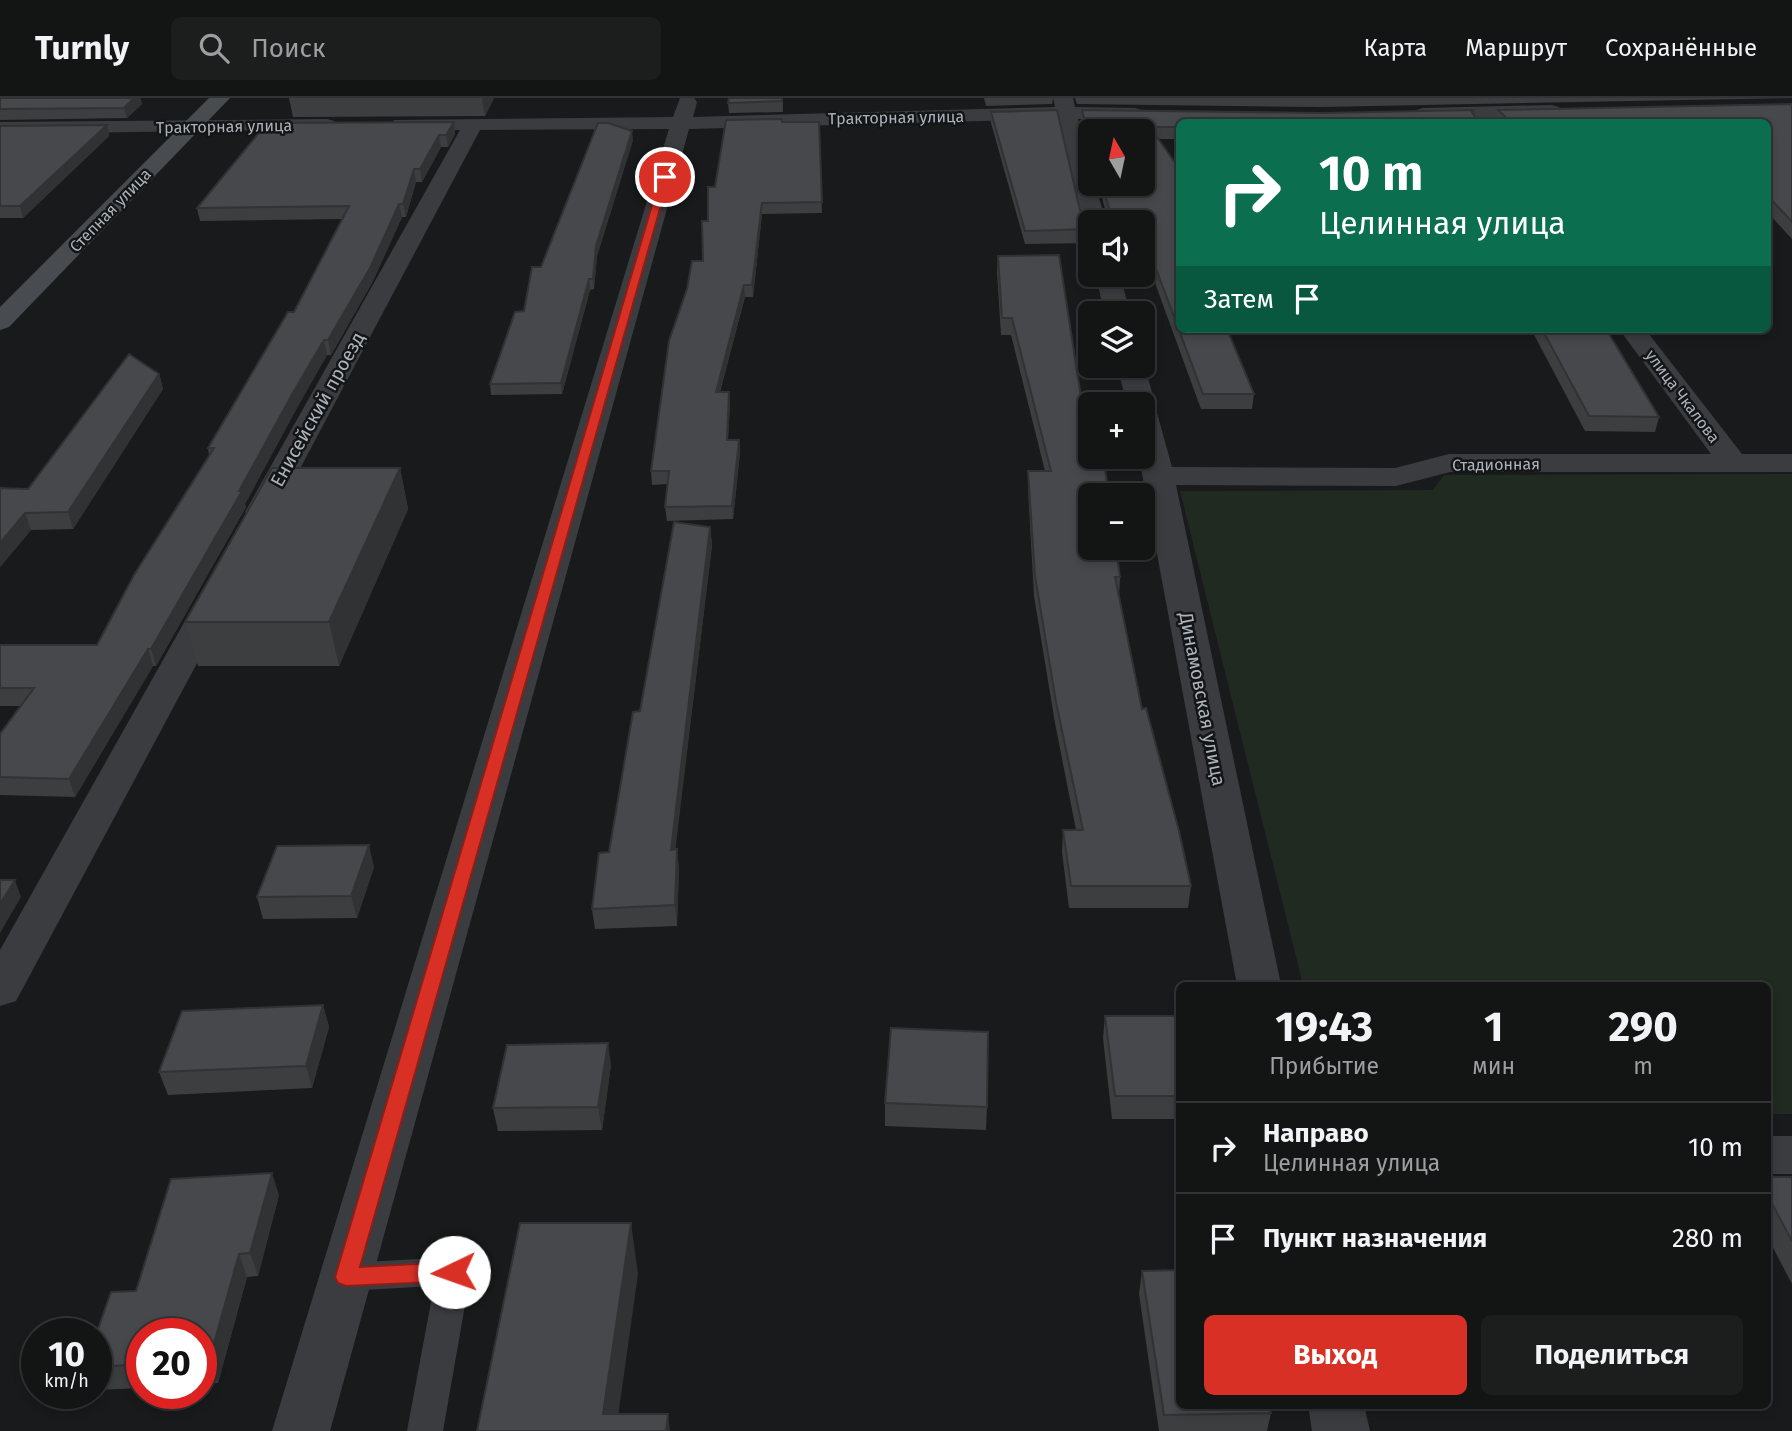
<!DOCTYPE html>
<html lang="ru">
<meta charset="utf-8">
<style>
body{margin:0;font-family:"Fira Sans",sans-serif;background:#1c1d1d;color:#f1f3f6;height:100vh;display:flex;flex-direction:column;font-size:26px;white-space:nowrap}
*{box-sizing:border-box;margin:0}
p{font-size:23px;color:#9d9ea0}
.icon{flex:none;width:38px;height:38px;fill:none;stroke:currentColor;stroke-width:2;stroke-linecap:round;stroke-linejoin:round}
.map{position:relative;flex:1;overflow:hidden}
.side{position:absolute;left:1176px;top:884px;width:595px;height:427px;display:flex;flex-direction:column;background:#131414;border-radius:10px;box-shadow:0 4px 10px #0003,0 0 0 2px #323334}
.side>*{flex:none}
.banner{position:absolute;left:1176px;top:21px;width:595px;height:214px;border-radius:10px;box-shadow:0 4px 10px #0003,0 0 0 2px #323334;background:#0b6e4f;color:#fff;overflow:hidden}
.needle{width:46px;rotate:351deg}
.buttons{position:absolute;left:1078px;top:21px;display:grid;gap:14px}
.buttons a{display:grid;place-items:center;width:77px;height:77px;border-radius:10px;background:#131414;box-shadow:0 4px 10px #0003,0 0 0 2px #323334;font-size:35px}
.speed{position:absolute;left:21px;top:1220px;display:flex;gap:14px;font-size:35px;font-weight:700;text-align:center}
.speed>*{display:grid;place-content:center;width:91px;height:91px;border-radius:50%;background:#131414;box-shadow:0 4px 10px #0003,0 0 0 2px #323334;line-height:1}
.speed small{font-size:18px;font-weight:400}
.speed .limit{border:10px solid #d22;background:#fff;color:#111}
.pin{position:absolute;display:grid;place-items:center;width:60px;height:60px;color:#fff;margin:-30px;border:4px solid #fff;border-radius:50%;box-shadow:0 2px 7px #0007}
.me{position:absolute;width:77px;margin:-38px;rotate:267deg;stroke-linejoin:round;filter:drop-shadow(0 0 5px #0008)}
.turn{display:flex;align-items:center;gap:24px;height:147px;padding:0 28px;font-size:32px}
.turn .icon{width:91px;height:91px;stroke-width:2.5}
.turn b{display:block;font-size:49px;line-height:60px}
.then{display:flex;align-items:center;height:66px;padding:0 28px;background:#0003;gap:14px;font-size:26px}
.eta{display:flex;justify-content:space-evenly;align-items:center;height:119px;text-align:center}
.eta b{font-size:42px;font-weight:700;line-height:49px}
.action{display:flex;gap:14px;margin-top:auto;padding:14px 28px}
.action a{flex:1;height:80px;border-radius:10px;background:#d93025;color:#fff;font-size:28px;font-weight:700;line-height:80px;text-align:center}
.action a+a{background:#1c1d1d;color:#f1f3f6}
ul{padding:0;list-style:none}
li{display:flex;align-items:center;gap:21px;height:91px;padding:0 28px;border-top:2px solid #323334}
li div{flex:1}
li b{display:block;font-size:26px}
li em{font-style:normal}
header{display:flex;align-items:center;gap:42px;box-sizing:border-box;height:98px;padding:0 35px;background:#131414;border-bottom:2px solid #323334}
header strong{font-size:33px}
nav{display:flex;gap:38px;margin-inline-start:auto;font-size:24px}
.search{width:490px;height:63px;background:#1c1d1d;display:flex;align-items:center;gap:18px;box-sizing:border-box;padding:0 24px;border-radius:10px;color:#9d9ea0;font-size:26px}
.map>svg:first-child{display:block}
.green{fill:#212a21}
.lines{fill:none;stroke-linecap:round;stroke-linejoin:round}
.lane{fill:#3a3c40;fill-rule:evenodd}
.street{fill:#3a3c40;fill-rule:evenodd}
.secondary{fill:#484c50;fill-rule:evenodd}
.wall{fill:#3c3e40}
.shaded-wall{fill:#313234}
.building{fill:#46484b;stroke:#313234;stroke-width:2}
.route{fill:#d93025;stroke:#8d1f18;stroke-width:2}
.labels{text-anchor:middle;stroke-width:5;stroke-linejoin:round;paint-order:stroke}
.far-street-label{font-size:16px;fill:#acb3bb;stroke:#141516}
.street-label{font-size:19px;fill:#acb3bb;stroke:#141516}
</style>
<header>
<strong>Turnly</strong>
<div class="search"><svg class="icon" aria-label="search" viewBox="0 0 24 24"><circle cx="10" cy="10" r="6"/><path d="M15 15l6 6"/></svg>Поиск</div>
<nav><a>Карта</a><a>Маршрут</a><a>Сохранённые</a></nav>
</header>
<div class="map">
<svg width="1792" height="1333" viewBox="0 0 1792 1333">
<rect width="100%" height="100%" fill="#191a1b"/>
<polygon class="green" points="1792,376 1792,1016 1768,1016 1768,887 1303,887 1180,393 1433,392 1444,377"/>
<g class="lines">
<polygon class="lane" points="454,1159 466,1163 471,1173 443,1333 407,1333 434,1188 346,1193 334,1189 329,1179 334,1169 346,1165"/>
<g class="street">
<polygon points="680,0 694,0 697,4 693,19 1055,9 1053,0 1073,0 1075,9 1135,10 1142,12 1145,16 1142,20 1135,22 1078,21 1090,66 1090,86 1095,86 1106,124 1090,124 1090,130 1082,124 1058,21 689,31 330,1333 272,1333 669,31 480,32 277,414 272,421 261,423 250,421 245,414 460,32 401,32 394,30 391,26 394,22 673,19"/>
<polygon points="1552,7 1559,9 1562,13 1559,17 1423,22 1416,20 1413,16 1416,12 1423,10"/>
<polygon points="327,21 334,23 337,27 334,31 0,36 0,24"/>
<polygon points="1096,177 1120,177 1130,215 1104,215"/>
<polygon points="1619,231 1645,231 1742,356 1792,356 1792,374 1450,374 1396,388 1176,387 1281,887 1237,887 1139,359 1143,359 1143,306 1127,306 1117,268 1143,268 1143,265 1145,268 1155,306 1153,309 1157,315 1172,369 1395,370 1449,356 1711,356"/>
<polygon points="216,488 228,491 233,498 22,892 16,903 0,908 0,852 199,498 204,491"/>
<rect x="1768" y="1038" width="24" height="38"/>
<polygon points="1308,1307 1364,1307 1370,1333 1312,1333"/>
</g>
<polygon class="secondary" points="209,0 230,0 9,229 0,232 0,209"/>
</g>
<g class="wall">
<polygon points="0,0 140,0 142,6 127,20 0,22"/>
<polygon points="289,0 494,0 485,18 293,19"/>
<polygon points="783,0 783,14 729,15 728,5"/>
<polygon points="984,0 1053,0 1052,6 986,8"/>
<polygon points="1075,0 1792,0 1320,9 1077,6"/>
<polygon points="1792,6 1792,141 1768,115 1768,24 1497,24 1496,23 1498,12"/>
<polygon points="1082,12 1322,15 1474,12 1473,16 1180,24 1180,41 1158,41 1180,231 1254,296 1252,311 1201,311 1143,152 1143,124 1090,124 1090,145 1025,146 991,25 991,14 1080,112 1091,120 1106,114 1098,86 1143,86 1090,33 1090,57 1081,24"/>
<polygon points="454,24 455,36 448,49 441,49 422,84 416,84 406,119 402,119 373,183 331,257 327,257 298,308 245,406 246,409 156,568 153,568 75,699 0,697 0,636 21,608 0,608 0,547 97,547 209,357 208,350 294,214 342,121 200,123 197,110"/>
<polygon points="819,24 822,115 762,116 753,199 745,199 720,294 730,306 728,342 739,342 740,355 733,421 667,423 665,409 668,386 652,387 651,373 703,163 708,123 715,89"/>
<polygon points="107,27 109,38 23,120 0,120 0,28"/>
<polygon points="633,42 597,158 594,191 590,192 562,296 491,297 490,286 524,213 541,169"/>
<polygon points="998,158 1081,299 1120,479 1119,498 1142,611 1191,788 1188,810 1069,810 1062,754 1063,732 1076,732 1055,625 1034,498 1028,392 1028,373 1045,373 1011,237 1001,237 997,174"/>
<polygon points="1531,231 1606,231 1659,319 1655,334 1585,333"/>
<polygon points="159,276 163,291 73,431 31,432 0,469 28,391"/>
<polygon points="400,370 408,411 339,568 198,568 185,524"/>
<polygon points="710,429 712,447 675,751 677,751 679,771 677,828 595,831 592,811 609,754 640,613"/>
<polygon points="374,769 357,820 263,821 257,799"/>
<polygon points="323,907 329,929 312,990 168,997 159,974"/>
<polygon points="1105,918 1180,918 1180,1021 1112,1021 1103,940"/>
<polygon points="611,967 602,1032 498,1033 493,1010"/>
<polygon points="885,1005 987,1009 986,1032 885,1028"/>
<polygon points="1768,1079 1792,1079 1792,1186 1768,1140"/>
<polygon points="279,1097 258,1178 247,1179 218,1285 201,1286 201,1236 142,1236 142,1290 96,1292 96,1237 136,1193"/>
<polygon points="1142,1173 1271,1315 1267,1333 1159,1333 1139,1196"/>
</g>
<g class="shaded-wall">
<polygon points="134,0 140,0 142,6 127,20 124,10"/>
<polygon points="482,0 494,0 485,18"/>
<polygon points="454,24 455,36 448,49 446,37"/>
<polygon points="107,27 109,38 23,120 20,108"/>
<polygon points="632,33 633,42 597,158 594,191 593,181 596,148"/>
<polygon points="439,37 441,49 422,84 420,71"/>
<polygon points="414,71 416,84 406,119 403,106"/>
<polygon points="762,105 762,116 753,199 752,187"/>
<polygon points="399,106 402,119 373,183 331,257 328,242"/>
<polygon points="589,181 590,192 562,296 561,285"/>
<polygon points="744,187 745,199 716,307 716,294"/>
<polygon points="324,242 327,257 298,308 245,406 246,409 156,568 151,551 294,293"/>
<polygon points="159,276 163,291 73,431 68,414"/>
<polygon points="729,294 730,306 727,355 727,342"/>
<polygon points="739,342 740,355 733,421 732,408"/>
<polygon points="400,370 408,411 339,568 329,524"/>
<polygon points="25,415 31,432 0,469 0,445"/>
<polygon points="710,429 712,447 673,771 671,752"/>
<polygon points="148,551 153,568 75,699 69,681"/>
<polygon points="369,747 374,769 357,820 351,798"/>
<polygon points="677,751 679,771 677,828 675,807"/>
<polygon points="15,782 21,799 0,835 0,806"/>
<polygon points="323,907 329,929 312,990 306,968"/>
<polygon points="608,945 611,967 602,1032 598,1009"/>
<polygon points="272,1075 279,1097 258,1178 250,1155"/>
<polygon points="631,1125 638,1176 616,1333 603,1316"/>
<polygon points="239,1156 247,1179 218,1285 209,1263"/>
<polygon points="668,1316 670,1333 666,1333"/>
</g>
<g class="building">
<polygon points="0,0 134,0 124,10 0,11"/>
<polygon points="729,0 782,0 782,3 728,5"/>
<polygon points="1792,6 1792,124 1768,98 1768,24 1511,24 1498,12"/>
<polygon points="1057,12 1080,112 1091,120 1094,114 1107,114 1109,110 1102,86 1143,86 1143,33 1090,33 1090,42 1082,12 1322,15 1474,12 1472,14 1478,24 1180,24 1180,29 1150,29 1180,72 1180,231 1227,231 1254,296 1203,296 1143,136 1143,124 1090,124 1090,131 1025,133 991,14"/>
<polygon points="782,21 782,24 819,24 822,104 762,105 752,187 744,187 716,294 729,294 727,342 739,342 732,408 665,409 669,373 651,373 669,243 687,191 692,163 703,163 702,123 708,123 708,89 715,89 726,22"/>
<polygon points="454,24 446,37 439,37 420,71 414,71 403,106 399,106 370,170 328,242 324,242 294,293 239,393 242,393 151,551 148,551 69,681 0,679 0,636 34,590 0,590 0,547 97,547 134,477 214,350 208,350 288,214 294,214 349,108 197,110 263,30 274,30 277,25"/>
<polygon points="598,25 608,25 632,33 596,148 593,181 589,181 561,285 490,286 515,214 524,213 532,169 541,169"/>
<polygon points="107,27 20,108 0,108 0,28"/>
<polygon points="1059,157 1081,299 1087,299 1090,308 1090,359 1103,359 1109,397 1090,397 1090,450 1116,450 1120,479 1115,479 1142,611 1146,610 1179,733 1191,788 1071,788 1063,732 1083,732 1056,604 1035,478 1028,373 1051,373 1012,220 1002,220 998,158"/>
<polygon points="1542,231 1606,231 1659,319 1589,318"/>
<polygon points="129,256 159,276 68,414 25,415 0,445 0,390 28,391"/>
<polygon points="272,370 400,370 329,524 185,524"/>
<polygon points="674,424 710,429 671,752 677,751 675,807 592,811 599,755 609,754 633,614 640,613"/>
<polygon points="369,747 351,798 257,799 277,748"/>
<polygon points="0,782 15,782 0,806"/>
<polygon points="323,907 306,968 159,974 182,913"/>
<polygon points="1105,918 1180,918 1180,998 1115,998"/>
<polygon points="891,930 988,934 987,1009 885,1005"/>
<polygon points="608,945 598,1009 493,1010 507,947"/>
<polygon points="272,1075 250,1155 239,1156 209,1263 201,1263 201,1236 142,1236 142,1266 96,1269 96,1237 111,1194 136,1193 171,1081"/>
<polygon points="1768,1079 1792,1079 1792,1143 1768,1098"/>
<polygon points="520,1125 631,1125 603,1316 668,1316 666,1333 477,1333"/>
<polygon points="1180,1172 1180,1307 1269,1307 1271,1315 1164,1317 1142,1173"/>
</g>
<polygon class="route" points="661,77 669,79 360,1169 454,1164 462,1167 465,1174 462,1180 454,1183 346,1188 338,1185 335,1179"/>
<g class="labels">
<g class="far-street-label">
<text transform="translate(896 19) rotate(-1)" y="6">Тракторная улица</text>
<text transform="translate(224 28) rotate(-1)" y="6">Тракторная улица</text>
<text transform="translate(110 112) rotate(-46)" y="6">Степная улица</text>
<text transform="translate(1683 298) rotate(53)" y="6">улица Чкалова</text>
<text transform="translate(1496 366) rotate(-1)" y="6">Стадионная</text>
</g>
<g class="street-label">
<text transform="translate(317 311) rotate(-61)" y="7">Енисейский проезд</text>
<text transform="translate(1203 601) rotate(79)" y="7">Динамовская улица</text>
</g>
</g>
</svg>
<div class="buttons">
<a><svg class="needle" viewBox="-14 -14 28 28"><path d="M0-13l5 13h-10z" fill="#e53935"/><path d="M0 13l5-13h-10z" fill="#9d9ea0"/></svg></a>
<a><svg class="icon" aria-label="sound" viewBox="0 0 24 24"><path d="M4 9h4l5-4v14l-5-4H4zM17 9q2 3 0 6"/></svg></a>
<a><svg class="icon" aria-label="layers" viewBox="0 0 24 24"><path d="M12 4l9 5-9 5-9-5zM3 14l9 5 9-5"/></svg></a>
<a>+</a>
<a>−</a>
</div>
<div class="speed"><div>10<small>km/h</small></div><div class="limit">20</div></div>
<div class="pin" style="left:665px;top:79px;background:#d93025"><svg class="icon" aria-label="arrive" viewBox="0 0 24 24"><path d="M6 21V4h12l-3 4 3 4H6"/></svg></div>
<svg class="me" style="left:454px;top:1174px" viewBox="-20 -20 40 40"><circle r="19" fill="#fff"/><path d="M0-13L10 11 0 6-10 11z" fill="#d93025"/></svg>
<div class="banner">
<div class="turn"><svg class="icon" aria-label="right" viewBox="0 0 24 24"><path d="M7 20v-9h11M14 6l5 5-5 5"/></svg><div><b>10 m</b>Целинная улица</div></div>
<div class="then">Затем<svg class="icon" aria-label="arrive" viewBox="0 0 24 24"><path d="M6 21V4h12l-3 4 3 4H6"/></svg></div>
</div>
<section class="side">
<div class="eta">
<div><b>19:43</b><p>Прибытие</p></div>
<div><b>1</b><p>мин</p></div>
<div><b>290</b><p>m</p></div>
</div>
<ul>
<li><svg class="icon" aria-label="right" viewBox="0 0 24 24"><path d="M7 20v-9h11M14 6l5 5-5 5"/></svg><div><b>Направо</b><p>Целинная улица</p></div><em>10 m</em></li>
<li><svg class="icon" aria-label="arrive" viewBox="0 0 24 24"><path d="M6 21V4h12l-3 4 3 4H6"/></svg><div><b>Пункт назначения</b></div><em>280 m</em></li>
</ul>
<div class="action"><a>Выход</a><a>Поделиться</a></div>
</section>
</div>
